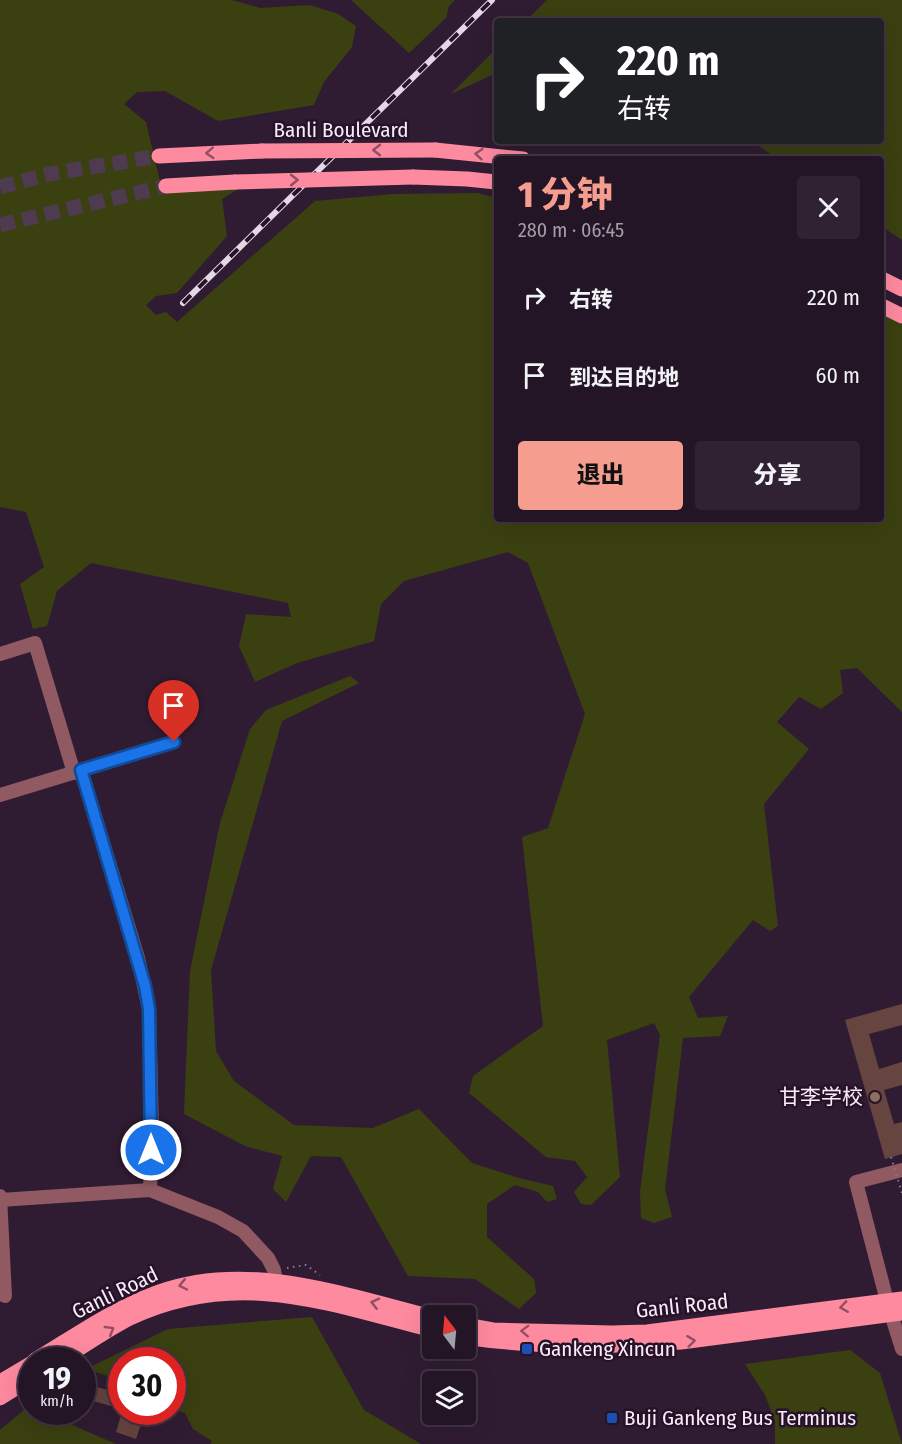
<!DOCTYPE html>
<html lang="zh">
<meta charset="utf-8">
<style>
body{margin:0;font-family:"Fira Sans Condensed","Noto Sans SC",sans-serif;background:#302232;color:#f1f3f6;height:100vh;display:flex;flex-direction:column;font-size:22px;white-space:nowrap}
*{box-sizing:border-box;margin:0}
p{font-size:20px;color:#a39fa7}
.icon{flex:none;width:33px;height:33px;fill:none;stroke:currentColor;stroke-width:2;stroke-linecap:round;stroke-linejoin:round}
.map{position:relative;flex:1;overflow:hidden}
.panel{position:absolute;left:494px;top:156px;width:390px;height:366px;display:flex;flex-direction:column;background:#241526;border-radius:6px;box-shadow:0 6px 24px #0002,0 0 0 2px #413443}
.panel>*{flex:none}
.top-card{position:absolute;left:494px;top:18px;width:390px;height:126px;border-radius:6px;box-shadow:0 6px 24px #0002,0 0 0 2px #413443;background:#202124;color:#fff;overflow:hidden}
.needle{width:39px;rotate:344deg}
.controls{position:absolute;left:422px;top:1305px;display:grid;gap:12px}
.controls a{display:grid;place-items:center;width:54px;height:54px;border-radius:6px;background:#241526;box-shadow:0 6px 24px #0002,0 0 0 2px #413443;font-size:30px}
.speed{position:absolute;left:18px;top:1347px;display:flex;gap:12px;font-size:30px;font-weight:700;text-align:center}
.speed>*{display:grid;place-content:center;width:78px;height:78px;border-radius:50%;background:#241526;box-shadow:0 6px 24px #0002,0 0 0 2px #413443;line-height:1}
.speed small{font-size:15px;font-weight:400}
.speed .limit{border:9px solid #d22;background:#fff;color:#111}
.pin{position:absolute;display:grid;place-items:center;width:51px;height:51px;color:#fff;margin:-62px -26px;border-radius:50% 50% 50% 0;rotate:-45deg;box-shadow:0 0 6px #0007}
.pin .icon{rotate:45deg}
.me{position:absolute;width:66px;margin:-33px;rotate:0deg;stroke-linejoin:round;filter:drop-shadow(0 0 4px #0008)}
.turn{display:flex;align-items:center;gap:21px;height:126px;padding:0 24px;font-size:27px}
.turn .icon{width:78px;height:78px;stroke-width:2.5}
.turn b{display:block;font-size:42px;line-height:51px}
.round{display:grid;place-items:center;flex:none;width:63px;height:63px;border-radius:6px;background:#302232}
.overview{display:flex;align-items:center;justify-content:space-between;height:102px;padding:0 24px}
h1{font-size:36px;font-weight:800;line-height:45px;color:#f59d8e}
.primary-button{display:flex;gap:12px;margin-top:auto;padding:12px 24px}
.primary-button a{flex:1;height:69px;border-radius:6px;background:#f59d8e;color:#111;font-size:24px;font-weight:800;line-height:69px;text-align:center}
.primary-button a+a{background:#302232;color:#f1f3f6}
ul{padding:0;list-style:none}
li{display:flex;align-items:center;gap:18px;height:78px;padding:0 24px}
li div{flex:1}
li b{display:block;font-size:22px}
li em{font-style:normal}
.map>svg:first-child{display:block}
.green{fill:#3b4011}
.building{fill:#66443f}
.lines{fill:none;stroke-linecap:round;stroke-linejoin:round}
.major-tunnel{stroke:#4e3b50;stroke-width:15;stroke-dasharray:15 8;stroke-linecap:butt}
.path{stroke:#8d7c8f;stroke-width:2;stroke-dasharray:1.5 4.5;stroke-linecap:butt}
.minor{stroke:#915962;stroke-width:14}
.major{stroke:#fe8aa0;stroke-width:15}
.rail-casing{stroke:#e4d7e6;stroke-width:6}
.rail{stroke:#261328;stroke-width:4;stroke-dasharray:11;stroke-linecap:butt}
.path-bridge{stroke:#8d7c8f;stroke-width:2;stroke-dasharray:1.5 4.5;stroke-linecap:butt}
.major-bridge{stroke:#fe8aa0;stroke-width:15}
.oneway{stroke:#924e64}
.route-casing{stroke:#114b97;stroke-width:15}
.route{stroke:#1a73e8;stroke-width:10}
.education-dot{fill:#8d6e63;stroke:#261328;stroke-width:2}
.transit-dot{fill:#1a4fb4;stroke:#261328;stroke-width:2}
.labels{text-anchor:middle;stroke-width:5;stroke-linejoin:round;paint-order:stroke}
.street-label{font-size:21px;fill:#f9ecfa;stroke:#261328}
.poi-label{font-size:21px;fill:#f9ecfa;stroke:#261328;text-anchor:start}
</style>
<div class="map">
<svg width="902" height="1444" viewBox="0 0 902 1444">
<rect width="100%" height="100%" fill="#301c32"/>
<g class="green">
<polygon points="0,0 232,0 260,8 310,5 338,14 356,26 352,47 324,82 314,105 218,121 165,91 137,92 124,104 146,122 163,194 237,177 240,188 222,199 227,236 177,293 156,296 146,305 156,315 166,312 177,322 315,201 392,194 478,193 496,198 496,519 880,519 881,314 902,324 902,712 857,668 840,670 843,693 821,709 799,697 777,722 809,749 764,804 778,926 770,931 753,920 689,997 698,1018 728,1016 720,1036 683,1038 665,1190 672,1217 654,1223 641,1218 640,1192 660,1035 654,1023 607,1040 620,1177 591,1205 581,1204 574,1192 587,1177 575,1161 546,1157 469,1093 473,1076 543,1026 522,837 548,828 585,714 528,563 508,552 404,581 381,604 374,641 297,663 255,682 239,646 246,614 291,617 288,603 91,563 57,591 47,626 33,629 20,584 44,567 26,512 0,507"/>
<polygon points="351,0 455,0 449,6 446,18 409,53"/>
<polygon points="547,0 902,0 902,240 881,226 880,159 778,159 751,141 880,141 880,21 526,21"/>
<polygon points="496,49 496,73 451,94"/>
<polygon points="350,676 359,683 282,721 211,970 216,1051 234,1081 294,1125 373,1128 419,1109 472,1163 519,1178 553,1186 557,1199 547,1202 538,1192 515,1185 487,1204 487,1237 534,1279 536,1293 519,1309 475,1279 408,1276 341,1157 311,1156 286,1202 273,1189 282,1156 245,1146 184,1114 190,971 220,823 250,729 266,710"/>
<polygon points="312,1317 364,1410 421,1444 210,1444 212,1441 193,1429 185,1413 173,1409 172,1360 122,1360 121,1380 86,1369 168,1329"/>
<polygon points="850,1350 880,1373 902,1444 775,1444 775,1421 765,1395 745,1364"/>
<polygon points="29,1406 31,1407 32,1412 42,1412 116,1444 0,1444 0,1430"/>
</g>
<g class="building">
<polygon points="902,1004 902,1025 869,1034 879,1069 902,1062 902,1085 884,1090 894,1124 902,1122 902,1154 885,1159 845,1020"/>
<polygon points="86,1384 122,1394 122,1409 82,1398"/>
<polygon points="122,1412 145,1412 136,1439 116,1432"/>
</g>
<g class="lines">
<g class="major-tunnel">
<polyline points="0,187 49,174 159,156"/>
<polyline points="0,225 166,186"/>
</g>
<g class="path">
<polyline points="287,1268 306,1265 320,1275"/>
<polyline points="443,1311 458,1314"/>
</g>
<g class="minor">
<polyline points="0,654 35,643 74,773"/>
<polyline points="81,770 138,958 149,1009 152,1130 150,1190"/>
<polyline points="0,795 174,742"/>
<polyline points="902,1170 856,1182 887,1301 902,1349"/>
<polyline points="0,1196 5,1296"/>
<polyline points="0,1200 150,1190 218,1217 243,1231 268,1258 274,1270 278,1292"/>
</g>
<g class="major">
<polyline points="435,150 523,159"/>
<polyline points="159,156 262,151"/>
<polyline points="413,177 467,179 496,182"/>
<polyline points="166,186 235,182"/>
<polyline points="880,278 902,289"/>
<polyline points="880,305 902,316"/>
<polyline points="465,1325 493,1330 612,1333 647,1332 902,1299"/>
<path d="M465 1337C536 1348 609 1347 681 1342L902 1313"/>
<path d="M35 1360C75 1336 114 1308 159 1292 248 1260 344 1295 432 1317"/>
<path d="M60 1360C83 1347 106 1330 130 1318 237 1268 326 1303 432 1330"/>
<polyline points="0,1382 32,1363"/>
<polyline points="0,1398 32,1378"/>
</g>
<g class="rail-casing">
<polyline id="rail" points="183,303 492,0"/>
</g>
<use href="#rail" class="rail"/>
<polyline class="path-bridge" points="891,1157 902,1193"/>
<g class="major-bridge">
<polyline points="262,151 435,150"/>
<polyline points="235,182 413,177"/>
</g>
</g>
<defs><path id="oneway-chevron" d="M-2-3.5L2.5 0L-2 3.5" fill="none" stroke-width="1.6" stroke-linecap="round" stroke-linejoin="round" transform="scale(1.5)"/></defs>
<g class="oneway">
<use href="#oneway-chevron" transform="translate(377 150) rotate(180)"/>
<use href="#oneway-chevron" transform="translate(210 153) rotate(177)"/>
<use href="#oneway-chevron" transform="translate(479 154) rotate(-175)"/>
<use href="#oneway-chevron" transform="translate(294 180) rotate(-1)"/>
<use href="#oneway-chevron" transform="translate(183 1285) rotate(168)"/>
<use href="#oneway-chevron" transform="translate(375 1303) rotate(-166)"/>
<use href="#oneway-chevron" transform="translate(844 1307) rotate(172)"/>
<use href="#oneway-chevron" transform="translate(110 1330) rotate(-31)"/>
<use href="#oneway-chevron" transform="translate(525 1331) rotate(-178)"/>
<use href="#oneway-chevron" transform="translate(691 1341) rotate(-7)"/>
</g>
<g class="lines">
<g class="route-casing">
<polyline id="route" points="151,1150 149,1009 145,986 81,770 174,742"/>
</g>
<use href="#route" class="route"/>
</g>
<circle class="education-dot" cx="875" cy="1097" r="6"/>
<g class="transit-dot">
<rect x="521" y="1343" width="12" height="12" rx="3"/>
<rect x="606" y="1412" width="12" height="12" rx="3"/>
</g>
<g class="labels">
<g class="street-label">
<text x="341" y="137">Banli Boulevard</text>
<text transform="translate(115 1293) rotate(-26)" y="7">Ganli Road</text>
<text transform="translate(682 1306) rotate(-6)" y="7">Ganli Road</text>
</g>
<g class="poi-label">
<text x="863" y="1104" text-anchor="end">甘李学校</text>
<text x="539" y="1356">Gankeng Xincun</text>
<text x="624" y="1425">Buji Gankeng Bus Terminus</text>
</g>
</g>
</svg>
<div class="controls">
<a><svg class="needle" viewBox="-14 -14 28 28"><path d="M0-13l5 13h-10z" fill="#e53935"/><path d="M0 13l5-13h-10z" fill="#a39fa7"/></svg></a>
<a><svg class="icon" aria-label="layers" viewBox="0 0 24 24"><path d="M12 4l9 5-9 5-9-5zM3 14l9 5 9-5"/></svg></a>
</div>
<div class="speed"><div>19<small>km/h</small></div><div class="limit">30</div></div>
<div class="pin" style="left:174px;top:742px;background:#d93025"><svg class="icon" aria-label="arrive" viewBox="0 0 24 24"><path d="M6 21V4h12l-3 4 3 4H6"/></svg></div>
<svg class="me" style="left:151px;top:1150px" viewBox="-20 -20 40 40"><circle r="17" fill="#1a73e8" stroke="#fff" stroke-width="3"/><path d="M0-11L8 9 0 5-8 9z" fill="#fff"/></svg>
<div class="top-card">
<div class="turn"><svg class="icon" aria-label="right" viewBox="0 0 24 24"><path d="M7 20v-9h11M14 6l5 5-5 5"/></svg><div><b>220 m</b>右转</div></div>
</div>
<section class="panel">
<div class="overview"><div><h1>1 分钟</h1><p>280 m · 06:45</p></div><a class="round"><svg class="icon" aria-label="close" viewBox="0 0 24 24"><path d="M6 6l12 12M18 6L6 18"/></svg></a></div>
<ul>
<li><svg class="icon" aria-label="right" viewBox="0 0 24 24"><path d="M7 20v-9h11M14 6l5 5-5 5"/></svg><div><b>右转</b></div><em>220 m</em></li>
<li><svg class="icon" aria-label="arrive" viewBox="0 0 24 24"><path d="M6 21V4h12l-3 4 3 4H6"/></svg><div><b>到达目的地</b></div><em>60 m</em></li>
</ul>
<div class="primary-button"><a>退出</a><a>分享</a></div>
</section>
</div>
